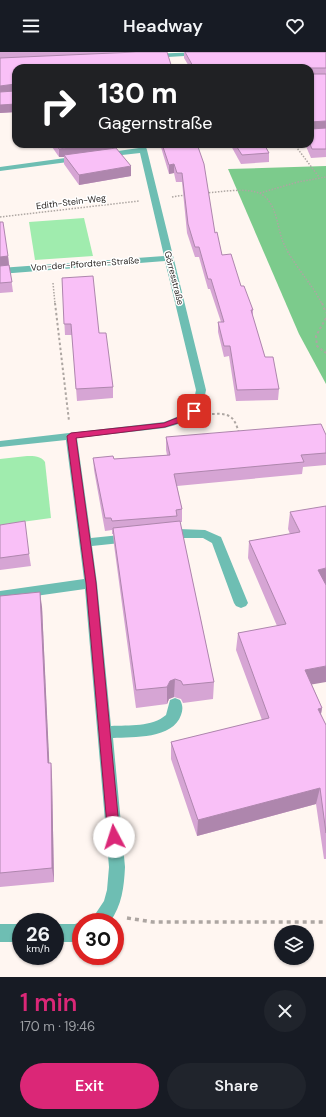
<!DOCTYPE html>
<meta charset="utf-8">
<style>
body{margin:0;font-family:"DM Sans",sans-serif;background:#20242c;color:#f1f3f6;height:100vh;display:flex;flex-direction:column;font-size:15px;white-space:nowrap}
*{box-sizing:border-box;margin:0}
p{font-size:13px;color:#9ea1a6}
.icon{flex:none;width:22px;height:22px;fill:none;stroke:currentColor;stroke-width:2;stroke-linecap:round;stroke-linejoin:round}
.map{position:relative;height:925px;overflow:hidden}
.panel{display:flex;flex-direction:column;background:#171b24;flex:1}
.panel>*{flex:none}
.top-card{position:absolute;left:12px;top:12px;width:302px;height:84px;border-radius:12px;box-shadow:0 1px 3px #0004;background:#202124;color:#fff;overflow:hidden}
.fabs{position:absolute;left:274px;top:873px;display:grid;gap:8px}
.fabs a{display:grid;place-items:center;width:40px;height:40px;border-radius:50%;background:#171b24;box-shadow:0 1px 3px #0004;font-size:20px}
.speed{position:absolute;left:12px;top:861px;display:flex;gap:8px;font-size:20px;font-weight:700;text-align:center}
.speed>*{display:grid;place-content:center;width:52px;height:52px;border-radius:50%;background:#171b24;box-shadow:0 1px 3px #0004;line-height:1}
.speed small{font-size:10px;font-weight:400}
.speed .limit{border:6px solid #d22;background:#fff;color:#111}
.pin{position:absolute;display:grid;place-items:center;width:34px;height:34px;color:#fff;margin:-17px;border-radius:8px;box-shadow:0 2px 6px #0006}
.me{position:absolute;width:44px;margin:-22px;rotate:355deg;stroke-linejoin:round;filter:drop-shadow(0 0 3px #0008)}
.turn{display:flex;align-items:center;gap:14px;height:84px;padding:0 20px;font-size:18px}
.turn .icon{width:52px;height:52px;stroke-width:2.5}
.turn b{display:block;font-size:28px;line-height:34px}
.round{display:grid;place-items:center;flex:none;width:42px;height:42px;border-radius:21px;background:#20242c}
.head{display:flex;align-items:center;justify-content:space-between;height:68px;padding:0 20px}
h1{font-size:24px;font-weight:600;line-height:30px;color:#db2777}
.button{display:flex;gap:8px;margin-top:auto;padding:8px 20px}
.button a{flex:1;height:46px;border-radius:24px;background:#db2777;color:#fff;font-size:16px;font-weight:600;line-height:46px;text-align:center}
.button a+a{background:#20242c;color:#f1f3f6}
header{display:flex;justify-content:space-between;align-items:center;height:52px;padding:0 20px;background:#171b24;font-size:18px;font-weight:600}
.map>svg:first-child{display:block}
.green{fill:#a0ecae}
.forest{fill:#7ccb8c}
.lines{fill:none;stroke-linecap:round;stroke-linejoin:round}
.path-far2{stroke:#ada6a2;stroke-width:1.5;stroke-dasharray:1.5 1.5;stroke-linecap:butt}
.path-far1{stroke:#ada6a2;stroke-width:2;stroke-dasharray:2.5 2.5;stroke-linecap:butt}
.path{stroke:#ada6a2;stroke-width:3.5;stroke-dasharray:4 4;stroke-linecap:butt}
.minor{fill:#6ebeb3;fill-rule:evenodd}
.wall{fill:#d6a5d4}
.shaded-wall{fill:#ae86ad}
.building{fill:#f9c0f7;stroke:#ae86ad}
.route{fill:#db2777;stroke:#8e194d}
.labels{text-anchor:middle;stroke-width:3;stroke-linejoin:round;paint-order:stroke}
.far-street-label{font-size:9px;fill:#292523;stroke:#fff}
</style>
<header><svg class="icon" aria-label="menu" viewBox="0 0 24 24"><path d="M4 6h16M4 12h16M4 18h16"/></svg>Headway<svg class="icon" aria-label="heart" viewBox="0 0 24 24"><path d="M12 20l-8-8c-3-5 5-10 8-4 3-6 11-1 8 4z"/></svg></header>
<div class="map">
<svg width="326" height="925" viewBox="0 0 326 925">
<rect width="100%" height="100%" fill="#fff6f1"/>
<g class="green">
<polygon points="84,166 93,204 35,208 29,170"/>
<path d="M27 404C34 404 41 404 45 410L51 466 0 473V407Z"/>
</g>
<polygon class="forest" points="326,114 326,332 299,282 228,117"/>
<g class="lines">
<g class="path-far2">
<polyline points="294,92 319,125"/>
<path d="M206 141C220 140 248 135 261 142 277 151 277 175 283 190 293 213 311 230 322 252"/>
<polyline points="260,141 298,130 326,125"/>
<polyline points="172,145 185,143"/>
<polyline points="0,165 139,149"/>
<polyline points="53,231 55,252"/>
</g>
<g class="path-far1">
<polyline points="55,251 69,369"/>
<polyline points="322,251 326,261"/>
<polyline points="326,266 316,284 317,294 326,301"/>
<path d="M212 362C230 361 234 364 239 381"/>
</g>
<polyline class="path" points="127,866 153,870 326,870"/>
<g class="minor">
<polygon points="199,0 202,2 201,3 151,6 148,4 151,2"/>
<path d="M137 92H145L147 98 206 338C202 363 188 370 165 376L77 386 91 486 130 482 134 483 136 486 134 489 130 490 92 494 97 531 111 674C129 673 152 675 166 663L170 648 175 646 180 648C183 653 183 658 181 663 173 687 133 685 113 686L125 815C124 835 122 853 110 870H90L104 849 107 838 109 815 85 537 0 549V539L84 527 66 388 0 395V389L164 370C183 363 192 359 196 338L165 209 0 222V216L164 204 140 101 104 105 100 103 104 101 139 96Z"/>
<polygon points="80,104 84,106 83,108 0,119 0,115"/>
<polygon points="178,477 205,478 221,485 248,551 246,554 241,556 236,554 234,551 212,491 203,486 166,486 162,485 160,482 162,479"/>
<polygon points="81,870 81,888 75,890 55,890 55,872 75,872"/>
<rect x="0" y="872" width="21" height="18"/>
</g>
</g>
<g class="wall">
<polygon points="0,0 167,0 16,16 16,60 0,61"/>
<polygon points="184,0 326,0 326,105 311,106 305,92 310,92 310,16 190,16 184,6"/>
<polygon points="50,92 111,92 111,97 131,124 79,133 64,112 64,105 59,105"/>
<polygon points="160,92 197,92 215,181 222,203 241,234 253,258 253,266 265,305 279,337 278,348 236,349 229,304 224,305 218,280 218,270 221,270 210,237 208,237 199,205 195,205 187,181 182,130 176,130 174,121 169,122"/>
<polygon points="230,92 264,92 269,101 269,110 241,112"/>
<polygon points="0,170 8,204 13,240 0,241"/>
<polygon points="62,226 99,281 113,335 113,346 77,349 72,283 65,283"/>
<polygon points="326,383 326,413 303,415 302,422 177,434 182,457 182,470 180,470 214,630 213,647 183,651 181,647 174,645 169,647 167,652 136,656 114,493 113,482 112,482 112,478 105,479 94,418 93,406 114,407 167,403 166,398 166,385"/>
<polygon points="290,460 326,533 312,633 322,656 321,662 326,673 326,807 324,807 316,752 197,784 171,707 171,690 262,668 236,598 238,581 277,574 248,506 249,489 290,482 288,477"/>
<polygon points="0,473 29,502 31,514 0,518"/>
<polygon points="0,544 42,555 49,711 51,711 52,725 54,830 0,835"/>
</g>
<g class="shaded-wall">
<polygon points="15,32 16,40 0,42 0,34"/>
<polygon points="16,52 16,60 0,61 0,53"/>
<polygon points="326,69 326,78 310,79 310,70"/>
<polygon points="93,92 111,92 111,98 64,103 64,105 59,105 59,97"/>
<polygon points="174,112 174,121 169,122 169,113"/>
<polygon points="131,114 131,124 79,133 79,123"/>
<polygon points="8,204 9,214 0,215 0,205"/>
<polygon points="326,516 326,533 316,535 318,518"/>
<polygon points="40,540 42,555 50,725 48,711"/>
<polygon points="326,614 326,630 303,634 305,618"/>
<polygon points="175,627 174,645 169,647 167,652 167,635 170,629"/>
<polygon points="322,656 319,673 318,657"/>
<polygon points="51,711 52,725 54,830 52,816"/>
<polygon points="320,736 316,752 197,784 198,768"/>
</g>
<g class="building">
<polygon points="136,0 167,0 172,16 16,16 16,35 15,32 0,34 0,6"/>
<polygon points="185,0 326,0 326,16 194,16"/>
<polygon points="310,22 326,22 326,69 310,70"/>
<polygon points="15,39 16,39 16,52 0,53 0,40"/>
<polygon points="310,76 311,77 326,76 326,97 312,97 310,92"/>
<polygon points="55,92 93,92 59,97"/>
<polygon points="162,92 197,92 204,112 215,181 217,180 222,203 231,202 241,234 244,234 253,258 251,258 265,305 273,305 279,337 237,338 230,294 224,294 218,270 224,270 211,227 208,227 199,195 195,195 188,172 182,121 177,121 174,112 169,113"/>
<polygon points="235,92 264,92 269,101 242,103"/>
<polygon points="116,96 131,114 79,123 64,103"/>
<polygon points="0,170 3,170 8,204 0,205"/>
<polygon points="9,213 12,230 0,231 0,214"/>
<polygon points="93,224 99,281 106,281 113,335 76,337 71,272 64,272 62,226"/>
<polygon points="321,372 326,383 326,401 301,403 304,410 174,422 182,457 176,458 177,464 112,469 111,466 105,466 93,406 113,404 114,407 170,403 166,385"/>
<polygon points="326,454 326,516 318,518 326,533 326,614 305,618 322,656 318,657 326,673 326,781 320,736 198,768 171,690 269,666 238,581 286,572 249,489 300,480 290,460"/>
<polygon points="25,469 29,502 0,506 0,473"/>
<polygon points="180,469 214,630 183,633 181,629 175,627 170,629 167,635 136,638 113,476"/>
<polygon points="40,540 48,711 51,711 52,816 0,821 0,544"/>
</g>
<polygon class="route" points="194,356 198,359 197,360 184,369 165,375 76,386 96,531 120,785 118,789 114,791 109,789 108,785 86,531 67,384 71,381 164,371 179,365"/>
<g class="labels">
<g class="far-street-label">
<text transform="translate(71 150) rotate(-7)" y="3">Edith-Stein-Weg</text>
<text transform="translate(85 212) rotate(-4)" y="3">Von-der-Pfordten-Straße</text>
<text transform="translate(174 226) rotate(76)" y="3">Görresstraße</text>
</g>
</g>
</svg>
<div class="fabs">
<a><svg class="icon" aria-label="layers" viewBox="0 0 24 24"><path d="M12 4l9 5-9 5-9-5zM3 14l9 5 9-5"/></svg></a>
</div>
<div class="speed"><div>26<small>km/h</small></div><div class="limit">30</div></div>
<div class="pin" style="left:194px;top:359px;background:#d93025"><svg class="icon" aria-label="arrive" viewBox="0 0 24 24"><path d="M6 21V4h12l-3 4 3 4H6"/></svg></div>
<svg class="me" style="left:114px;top:785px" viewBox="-20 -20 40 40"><circle r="19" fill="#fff"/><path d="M0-13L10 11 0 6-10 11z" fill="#db2777"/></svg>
<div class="top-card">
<div class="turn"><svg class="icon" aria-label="right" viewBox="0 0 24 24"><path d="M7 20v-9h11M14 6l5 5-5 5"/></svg><div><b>130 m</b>Gagernstraße</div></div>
</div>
</div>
<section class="panel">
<div class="head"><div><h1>1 min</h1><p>170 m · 19:46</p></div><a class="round"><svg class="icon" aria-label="close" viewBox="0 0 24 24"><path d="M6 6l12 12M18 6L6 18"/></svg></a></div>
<div class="button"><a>Exit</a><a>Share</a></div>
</section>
